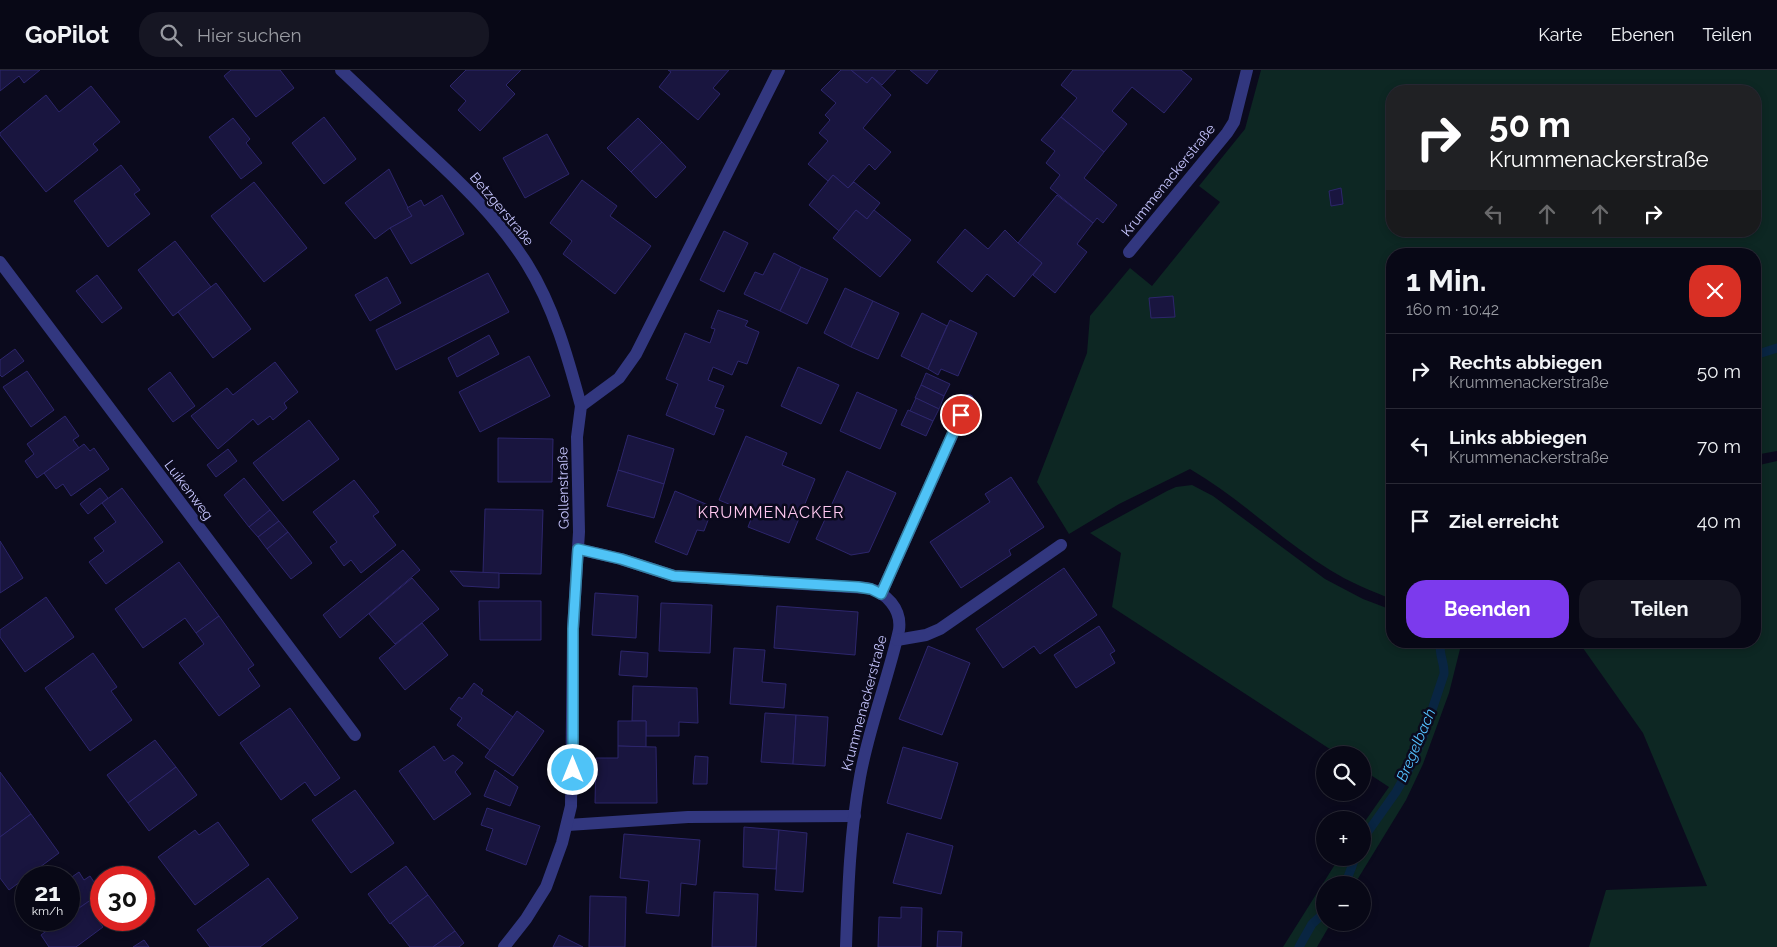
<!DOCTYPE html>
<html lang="de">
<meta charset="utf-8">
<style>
body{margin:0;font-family:Raleway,sans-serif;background:#161623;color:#f1f3f6;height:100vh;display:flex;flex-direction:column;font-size:19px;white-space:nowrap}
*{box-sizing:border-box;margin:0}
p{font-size:16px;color:#989aa1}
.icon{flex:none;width:28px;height:28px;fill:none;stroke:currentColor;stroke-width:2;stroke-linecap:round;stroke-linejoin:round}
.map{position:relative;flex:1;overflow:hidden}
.panel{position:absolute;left:1386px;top:178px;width:375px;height:400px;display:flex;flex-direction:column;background:#080816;border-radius:20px;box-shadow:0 2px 8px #0003,0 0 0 1px #292935}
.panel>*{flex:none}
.hud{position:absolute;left:1386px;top:15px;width:375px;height:152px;border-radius:20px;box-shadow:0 2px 8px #0003,0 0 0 1px #292935;background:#202124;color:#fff;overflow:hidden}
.tools{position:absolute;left:1316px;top:676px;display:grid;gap:10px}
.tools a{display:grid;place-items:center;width:55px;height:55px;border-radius:50%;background:#080816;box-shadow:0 2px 8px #0003,0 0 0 1px #292935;font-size:25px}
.speed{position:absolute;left:15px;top:796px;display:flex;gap:10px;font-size:25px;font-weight:700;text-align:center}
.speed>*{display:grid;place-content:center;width:65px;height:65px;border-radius:50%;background:#080816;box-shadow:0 2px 8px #0003,0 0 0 1px #292935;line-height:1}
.speed small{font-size:12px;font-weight:400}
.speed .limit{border:8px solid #d22;background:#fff;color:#111}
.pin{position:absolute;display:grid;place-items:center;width:42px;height:42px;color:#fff;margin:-21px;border:2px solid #fff;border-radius:50%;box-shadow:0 1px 5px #0007}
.me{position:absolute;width:55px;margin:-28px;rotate:0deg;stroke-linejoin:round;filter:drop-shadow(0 0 4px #0008)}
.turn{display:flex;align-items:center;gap:18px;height:105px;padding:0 20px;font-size:22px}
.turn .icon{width:65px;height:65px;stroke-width:2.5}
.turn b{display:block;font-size:35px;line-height:42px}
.lanes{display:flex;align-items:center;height:48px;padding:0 20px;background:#0003;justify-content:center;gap:25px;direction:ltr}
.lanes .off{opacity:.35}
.round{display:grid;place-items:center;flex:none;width:52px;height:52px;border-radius:20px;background:#161623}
.headline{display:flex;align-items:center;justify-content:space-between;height:85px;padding:0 20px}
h1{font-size:30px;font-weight:700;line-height:38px}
.button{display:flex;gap:10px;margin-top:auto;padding:10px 20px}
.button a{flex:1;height:58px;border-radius:20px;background:#7c3aed;color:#fff;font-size:20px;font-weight:700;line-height:58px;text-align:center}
.button a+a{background:#161623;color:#f1f3f6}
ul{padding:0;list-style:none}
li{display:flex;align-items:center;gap:15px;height:75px;padding:0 20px;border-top:1px solid #292935}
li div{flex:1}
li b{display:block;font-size:19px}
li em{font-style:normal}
header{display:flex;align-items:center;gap:30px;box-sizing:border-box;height:70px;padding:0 25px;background:#080816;border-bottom:1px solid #292935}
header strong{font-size:24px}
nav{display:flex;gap:28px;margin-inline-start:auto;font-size:18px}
.search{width:350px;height:45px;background:#161623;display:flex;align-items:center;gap:12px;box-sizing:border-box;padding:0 18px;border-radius:20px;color:#989aa1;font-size:19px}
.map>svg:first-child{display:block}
.green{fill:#0d2723;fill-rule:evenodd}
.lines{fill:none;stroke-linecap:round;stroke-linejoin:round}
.stream{stroke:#092542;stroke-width:9}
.building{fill:#19153f;stroke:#2d266c}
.service{stroke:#32377f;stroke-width:12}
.minor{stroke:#32377f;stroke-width:12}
.route-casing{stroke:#337fa1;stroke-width:12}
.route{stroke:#4fc3f7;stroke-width:9}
.labels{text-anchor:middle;stroke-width:5;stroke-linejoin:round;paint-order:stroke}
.street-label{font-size:14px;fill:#c7c6ff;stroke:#0b0a1d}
.water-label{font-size:15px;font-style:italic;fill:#54c1ff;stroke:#0b0a1d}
.quarter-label{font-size:16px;letter-spacing:1px;fill:#ffc8f0;stroke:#0b0a1d}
</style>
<header>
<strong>GoPilot</strong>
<div class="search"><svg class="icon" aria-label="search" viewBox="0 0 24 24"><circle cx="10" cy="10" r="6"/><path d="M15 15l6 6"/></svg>Hier suchen</div>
<nav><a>Karte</a><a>Ebenen</a><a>Teilen</a></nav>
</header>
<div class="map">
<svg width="1777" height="877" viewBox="0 0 1777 877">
<rect width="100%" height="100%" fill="#0b0a1d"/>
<g class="green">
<path d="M1261 0H1777V381L1755 385V184H1392V529C1371 521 1349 512 1330 500 1281 470 1240 428 1190 399L1119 434 1069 464 1037 412 1087 283 1090 246 1130 198 1152 216 1220 132 1199 116 1245 59ZM1392 21H1755V161H1392Z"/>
<polygon points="1777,391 1777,877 1589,877 1606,820 1707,816 1643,663 1578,571 1755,571 1755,396"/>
<polygon points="1192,415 1213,426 1325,509 1363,529 1392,540 1392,571 1462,571 1449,623 1423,694 1406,730 1354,815 1325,815 1325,852 1331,853 1317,877 1283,877 1339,788 1362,788 1363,754 1389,717 1363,700 1362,685 1339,685 1112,537 1121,483 1090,463 1167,421 1176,417"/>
</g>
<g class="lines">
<g class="stream">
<polyline points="1755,285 1777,278"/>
<path d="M1362 770 1396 722 1408 701 1423 667 1444 604C1445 592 1437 583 1442 571"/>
<polyline points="1345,815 1355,788"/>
<polyline points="1299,877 1312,854 1325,842"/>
</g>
</g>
<g class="building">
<polygon points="0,0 40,0 24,13 19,6 0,21"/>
<polygon points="231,0 280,0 294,18 256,47 224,6"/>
<polygon points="466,0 521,0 506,15 515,24 480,61 458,40 466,31 450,16"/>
<polygon points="668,0 729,0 713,18 720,24 698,50 659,17 671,2"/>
<polygon points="841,0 851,0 867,13 872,7 891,25 863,58 891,82 875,100 869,94 848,118 833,105 828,111 808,94 828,71 819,63 830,50 825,45 836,33 821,20"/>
<polygon points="851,0 896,0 882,15 872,7 867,13"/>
<polygon points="910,0 938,0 927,14"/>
<polygon points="1073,0 1181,0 1192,9 1164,43 1132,17 1112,41 1127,54 1104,82 1061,47 1077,28 1061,15"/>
<polygon points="91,16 120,52 93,74 98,80 46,122 0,65 0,63 46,25 59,42"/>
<polygon points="324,47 356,89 324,114 292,73"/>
<polygon points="1061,47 1104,82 1084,108 1117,135 1103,153 1097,148 1093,153 1050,118 1060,105 1046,93 1055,81 1041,70"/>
<polygon points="233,48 250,69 246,73 262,93 241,109 209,67"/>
<polygon points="638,48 662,72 631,102 607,78"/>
<polygon points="547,64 569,104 525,128 503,88"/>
<polygon points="662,72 686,97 656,128 631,102"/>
<polygon points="121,95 140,120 134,124 150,144 108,177 74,131"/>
<polygon points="389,99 412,146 390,158 375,169 345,133"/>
<polygon points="833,105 848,118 854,112 880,133 867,149 856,140 839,161 809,135"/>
<polygon points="582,110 617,136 610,146 651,176 615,224 563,184 572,171 550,153"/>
<polygon points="254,112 307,178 264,212 211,146"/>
<polygon points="1341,118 1343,134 1331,136 1329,121"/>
<polygon points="442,125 464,164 411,194 390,158 412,146 407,138 421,130 424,136"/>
<polygon points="1057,125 1093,153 1077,174 1087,182 1055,223 1033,205 1042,193 1018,173"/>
<polygon points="856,140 867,149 874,140 911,170 880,207 833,168"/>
<polygon points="965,159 988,179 1005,160 1018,173 1042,193 1014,227 987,204 972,222 937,192"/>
<polygon points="724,161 748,173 724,222 700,210"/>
<polygon points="175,171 211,217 173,246 138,200"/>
<polygon points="774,183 801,197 780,241 744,224 755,202 763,205"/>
<polygon points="801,197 828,209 807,254 780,241"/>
<polygon points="488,203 509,242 396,300 376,260"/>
<polygon points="97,205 122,238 102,253 76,221"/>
<polygon points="387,207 401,233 370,251 355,225"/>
<polygon points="216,213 251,259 213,288 178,242"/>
<polygon points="845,218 873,231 851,277 824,263"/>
<polygon points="1173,226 1175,247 1151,248 1149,228"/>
<polygon points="873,231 899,243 878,289 851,277"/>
<polygon points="718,240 748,251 745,256 759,262 747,294 738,291 732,305 713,297 708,310 724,316 715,337 724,340 714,365 666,345 678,314 666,309 685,263 710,273 715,259 711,258"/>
<polygon points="922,243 947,256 928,299 901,286"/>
<polygon points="950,250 977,263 958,306 941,299 938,305 928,299"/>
<polygon points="489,265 499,284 457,307 448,288"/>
<polygon points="15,279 24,291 2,307 0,305 0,290"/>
<polygon points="529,286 550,326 480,362 459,322"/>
<polygon points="275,292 298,322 284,333 287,338 273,350 270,346 258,355 253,349 218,379 191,346 227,318 233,325"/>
<polygon points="798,297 839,315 821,354 781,336"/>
<polygon points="27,301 54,340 31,357 3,317"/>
<polygon points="170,302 195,336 173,352 148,319"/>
<polygon points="926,303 950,314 944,326 921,315"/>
<polygon points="921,315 944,326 939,339 915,328"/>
<polygon points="857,322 897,340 880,379 840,361"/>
<polygon points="916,328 939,339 933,351 910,341"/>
<polygon points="908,340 933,351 926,366 901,355"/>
<polygon points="65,346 79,366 73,370 79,378 37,408 25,391 34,384 27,374"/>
<polygon points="309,350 339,389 283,431 253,393"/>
<polygon points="628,365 674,379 664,414 618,400"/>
<polygon points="746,366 787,383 782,395 815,409 789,473 748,457 753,444 719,430"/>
<polygon points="498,368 553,369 552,412 498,412"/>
<polygon points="84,374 90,381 94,378 109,399 71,426 63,414 56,419 44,403"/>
<polygon points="228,379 237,391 216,407 207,395"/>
<polygon points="618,400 664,414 654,448 607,436"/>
<polygon points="847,401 896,423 869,482 851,485 816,469"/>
<polygon points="1011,407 1044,457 1009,480 1011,485 961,518 930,472 990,432 985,424"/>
<polygon points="244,408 270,440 249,457 224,425"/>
<polygon points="354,410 379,442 373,446 396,475 361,503 351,490 344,496 330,477 337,472 313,442"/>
<polygon points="100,418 108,428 88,444 80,434"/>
<polygon points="122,418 163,472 106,514 89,492 104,481 94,468 116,452 102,433"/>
<polygon points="675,421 713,437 704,461 697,460 687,485 655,472"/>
<polygon points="485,439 543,440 541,504 483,503"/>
<polygon points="270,440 279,451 258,467 249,457"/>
<polygon points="279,451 288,462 267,479 258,467"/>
<polygon points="288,462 312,493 291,509 267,479"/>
<polygon points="0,471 23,508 0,523"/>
<polygon points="403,480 420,500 340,568 323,545"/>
<polygon points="179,492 219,546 196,563 185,548 143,578 115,539"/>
<polygon points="1064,498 1097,545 1040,584 1034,576 1003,598 976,559"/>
<polygon points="450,501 499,503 499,518 463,516"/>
<polygon points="412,508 439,539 395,574 369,544"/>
<polygon points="595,523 638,526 636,568 592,565"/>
<polygon points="46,527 74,567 25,602 0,567 0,560"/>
<polygon points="479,531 541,531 541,570 480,570"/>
<polygon points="661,533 712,535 710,583 659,581"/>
<polygon points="777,536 858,542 855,585 774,578"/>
<polygon points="219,546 254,595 248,599 260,616 219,646 179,593 204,574 196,563"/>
<polygon points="422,553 448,585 405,620 379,588"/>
<polygon points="1099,556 1115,581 1110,584 1115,593 1076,618 1054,585"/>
<polygon points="928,576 970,593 942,665 899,649"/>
<polygon points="734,578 765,580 762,612 786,614 784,638 730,634"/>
<polygon points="621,581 648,583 647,607 619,605"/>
<polygon points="93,583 117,617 111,621 132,650 90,681 45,618"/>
<polygon points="474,613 483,620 481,624 513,647 490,680 457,655 462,648 450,639 459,627 462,629"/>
<polygon points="633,616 697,618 698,653 679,652 679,666 646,666 646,651 632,651"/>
<polygon points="290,638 340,708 315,726 305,712 281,730 240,673"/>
<polygon points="517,641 544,661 513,706 485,687"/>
<polygon points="765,643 796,645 793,694 761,692"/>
<polygon points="796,645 828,647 825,696 793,694"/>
<polygon points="618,651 646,651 646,677 618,676"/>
<polygon points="155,670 176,697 128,733 107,705"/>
<polygon points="434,676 444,691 453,685 463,693 455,702 471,724 434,750 399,701"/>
<polygon points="618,676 656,677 657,733 595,733 596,688 618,688"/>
<polygon points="903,677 958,693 941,749 887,733"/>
<polygon points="695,686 708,687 707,714 693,714"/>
<polygon points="176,697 197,725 149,761 128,733"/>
<polygon points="495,700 518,717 510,736 484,726"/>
<polygon points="0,702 31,744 0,767"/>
<polygon points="355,720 394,773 351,803 312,750"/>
<polygon points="487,738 540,756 526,795 486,780 493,759 481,755"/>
<polygon points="31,744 59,783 9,820 0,808 0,767"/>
<polygon points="218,752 249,795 195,835 158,787 195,760 199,765"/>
<polygon points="744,757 779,760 776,799 743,797"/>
<polygon points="779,760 807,763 803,822 775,820"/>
<polygon points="907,763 953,776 941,824 893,813"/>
<polygon points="624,764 700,770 696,815 681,813 679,846 646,843 649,811 620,808"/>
<polygon points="406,796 428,825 390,854 368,824"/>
<polygon points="79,802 84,810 90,806 96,815 91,819 95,827 69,845 69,809"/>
<polygon points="268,808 298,848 260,877 210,877 197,860"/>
<polygon points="714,822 758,824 756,877 712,877"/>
<polygon points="428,825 455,861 433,877 410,877 391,853"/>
<polygon points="590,826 626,827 625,877 589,877"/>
<polygon points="95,827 101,835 101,844 96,848 103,857 76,877 49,877 41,865 61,850 69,850 69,845"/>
<polygon points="901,837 922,838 921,877 878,877 879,847 901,848"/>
<polygon points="36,850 61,850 44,862"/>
<polygon points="455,861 464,873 459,877 433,877"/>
<polygon points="938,861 962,862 961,877 937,877"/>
<polygon points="559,865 583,877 553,877"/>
<polygon points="144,870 149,877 133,877"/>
</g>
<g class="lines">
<g class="service">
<polyline points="881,524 968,330"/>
<polyline points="568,755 688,747 855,746"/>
</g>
<g class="minor">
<path d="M341 0C368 25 394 51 421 76 460 112 499 149 527 194 554 237 568 288 581 336"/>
<polyline points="1129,182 1227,63 1234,52 1247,0"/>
<polyline points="0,192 355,665"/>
<path d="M578 479 621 489 674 506 867 518C886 522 902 539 899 560 888 609 869 657 860 707 850 762 848 820 846 877"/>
<polyline points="897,570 926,565 940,559 1061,475"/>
<polyline points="504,877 526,849 546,817 562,773 571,736 573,559 579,462 577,367 581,336 619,308 636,284 779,0"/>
</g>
</g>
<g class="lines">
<g class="route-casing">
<polyline id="route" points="573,700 573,559 578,479 621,489 674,506 858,517 871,519 881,524 961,345"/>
</g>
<use href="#route" class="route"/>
</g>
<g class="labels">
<g class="street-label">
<text transform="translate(1168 110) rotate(-51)" y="5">Krummenackerstraße</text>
<text transform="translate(502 139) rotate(50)" y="5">Betzgerstraße</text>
<text transform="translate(563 418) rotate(-91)" y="5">Gollenstraße</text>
<text transform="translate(189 420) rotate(53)" y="5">Luikenweg</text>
<text transform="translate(864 633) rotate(-75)" y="5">Krummenackerstraße</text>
</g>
<g class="water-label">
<text transform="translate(1416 675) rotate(-67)" y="5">Bregelbach</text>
</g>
<g class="quarter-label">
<text x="771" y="448">KRUMMENACKER</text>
</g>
</g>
</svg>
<div class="tools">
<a><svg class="icon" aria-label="search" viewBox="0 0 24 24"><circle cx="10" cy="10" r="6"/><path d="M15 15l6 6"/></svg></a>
<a>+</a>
<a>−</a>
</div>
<div class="speed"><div>21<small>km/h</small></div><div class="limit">30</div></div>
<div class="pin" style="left:961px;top:345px;background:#d93025"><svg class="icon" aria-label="arrive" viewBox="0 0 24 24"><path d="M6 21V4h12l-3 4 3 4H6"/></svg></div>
<svg class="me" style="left:573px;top:700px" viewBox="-20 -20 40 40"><circle r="17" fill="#4fc3f7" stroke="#fff" stroke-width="3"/><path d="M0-11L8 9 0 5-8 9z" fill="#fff"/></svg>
<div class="hud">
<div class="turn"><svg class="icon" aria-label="right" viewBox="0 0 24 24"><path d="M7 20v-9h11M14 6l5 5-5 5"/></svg><div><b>50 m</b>Krummenackerstraße</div></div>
<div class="lanes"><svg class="icon off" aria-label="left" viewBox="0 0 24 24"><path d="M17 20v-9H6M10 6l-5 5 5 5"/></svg><svg class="icon off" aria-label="ahead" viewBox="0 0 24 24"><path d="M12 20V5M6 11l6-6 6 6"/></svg><svg class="icon off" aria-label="ahead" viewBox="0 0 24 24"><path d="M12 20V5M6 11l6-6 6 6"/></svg><svg class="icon" aria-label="right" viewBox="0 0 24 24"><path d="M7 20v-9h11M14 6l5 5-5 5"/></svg></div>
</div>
<section class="panel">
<div class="headline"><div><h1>1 Min.</h1><p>160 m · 10:42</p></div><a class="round" style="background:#d93025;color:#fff"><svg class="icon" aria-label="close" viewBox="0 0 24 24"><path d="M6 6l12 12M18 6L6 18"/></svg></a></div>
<ul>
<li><svg class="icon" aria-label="right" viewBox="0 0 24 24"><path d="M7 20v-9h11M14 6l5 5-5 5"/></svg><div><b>Rechts abbiegen</b><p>Krummenackerstraße</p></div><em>50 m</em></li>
<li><svg class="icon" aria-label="left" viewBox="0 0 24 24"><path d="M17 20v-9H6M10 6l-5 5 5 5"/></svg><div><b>Links abbiegen</b><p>Krummenackerstraße</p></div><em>70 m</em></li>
<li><svg class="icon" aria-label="arrive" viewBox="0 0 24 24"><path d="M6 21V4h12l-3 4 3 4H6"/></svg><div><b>Ziel erreicht</b></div><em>40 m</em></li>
</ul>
<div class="button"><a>Beenden</a><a>Teilen</a></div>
</section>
</div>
